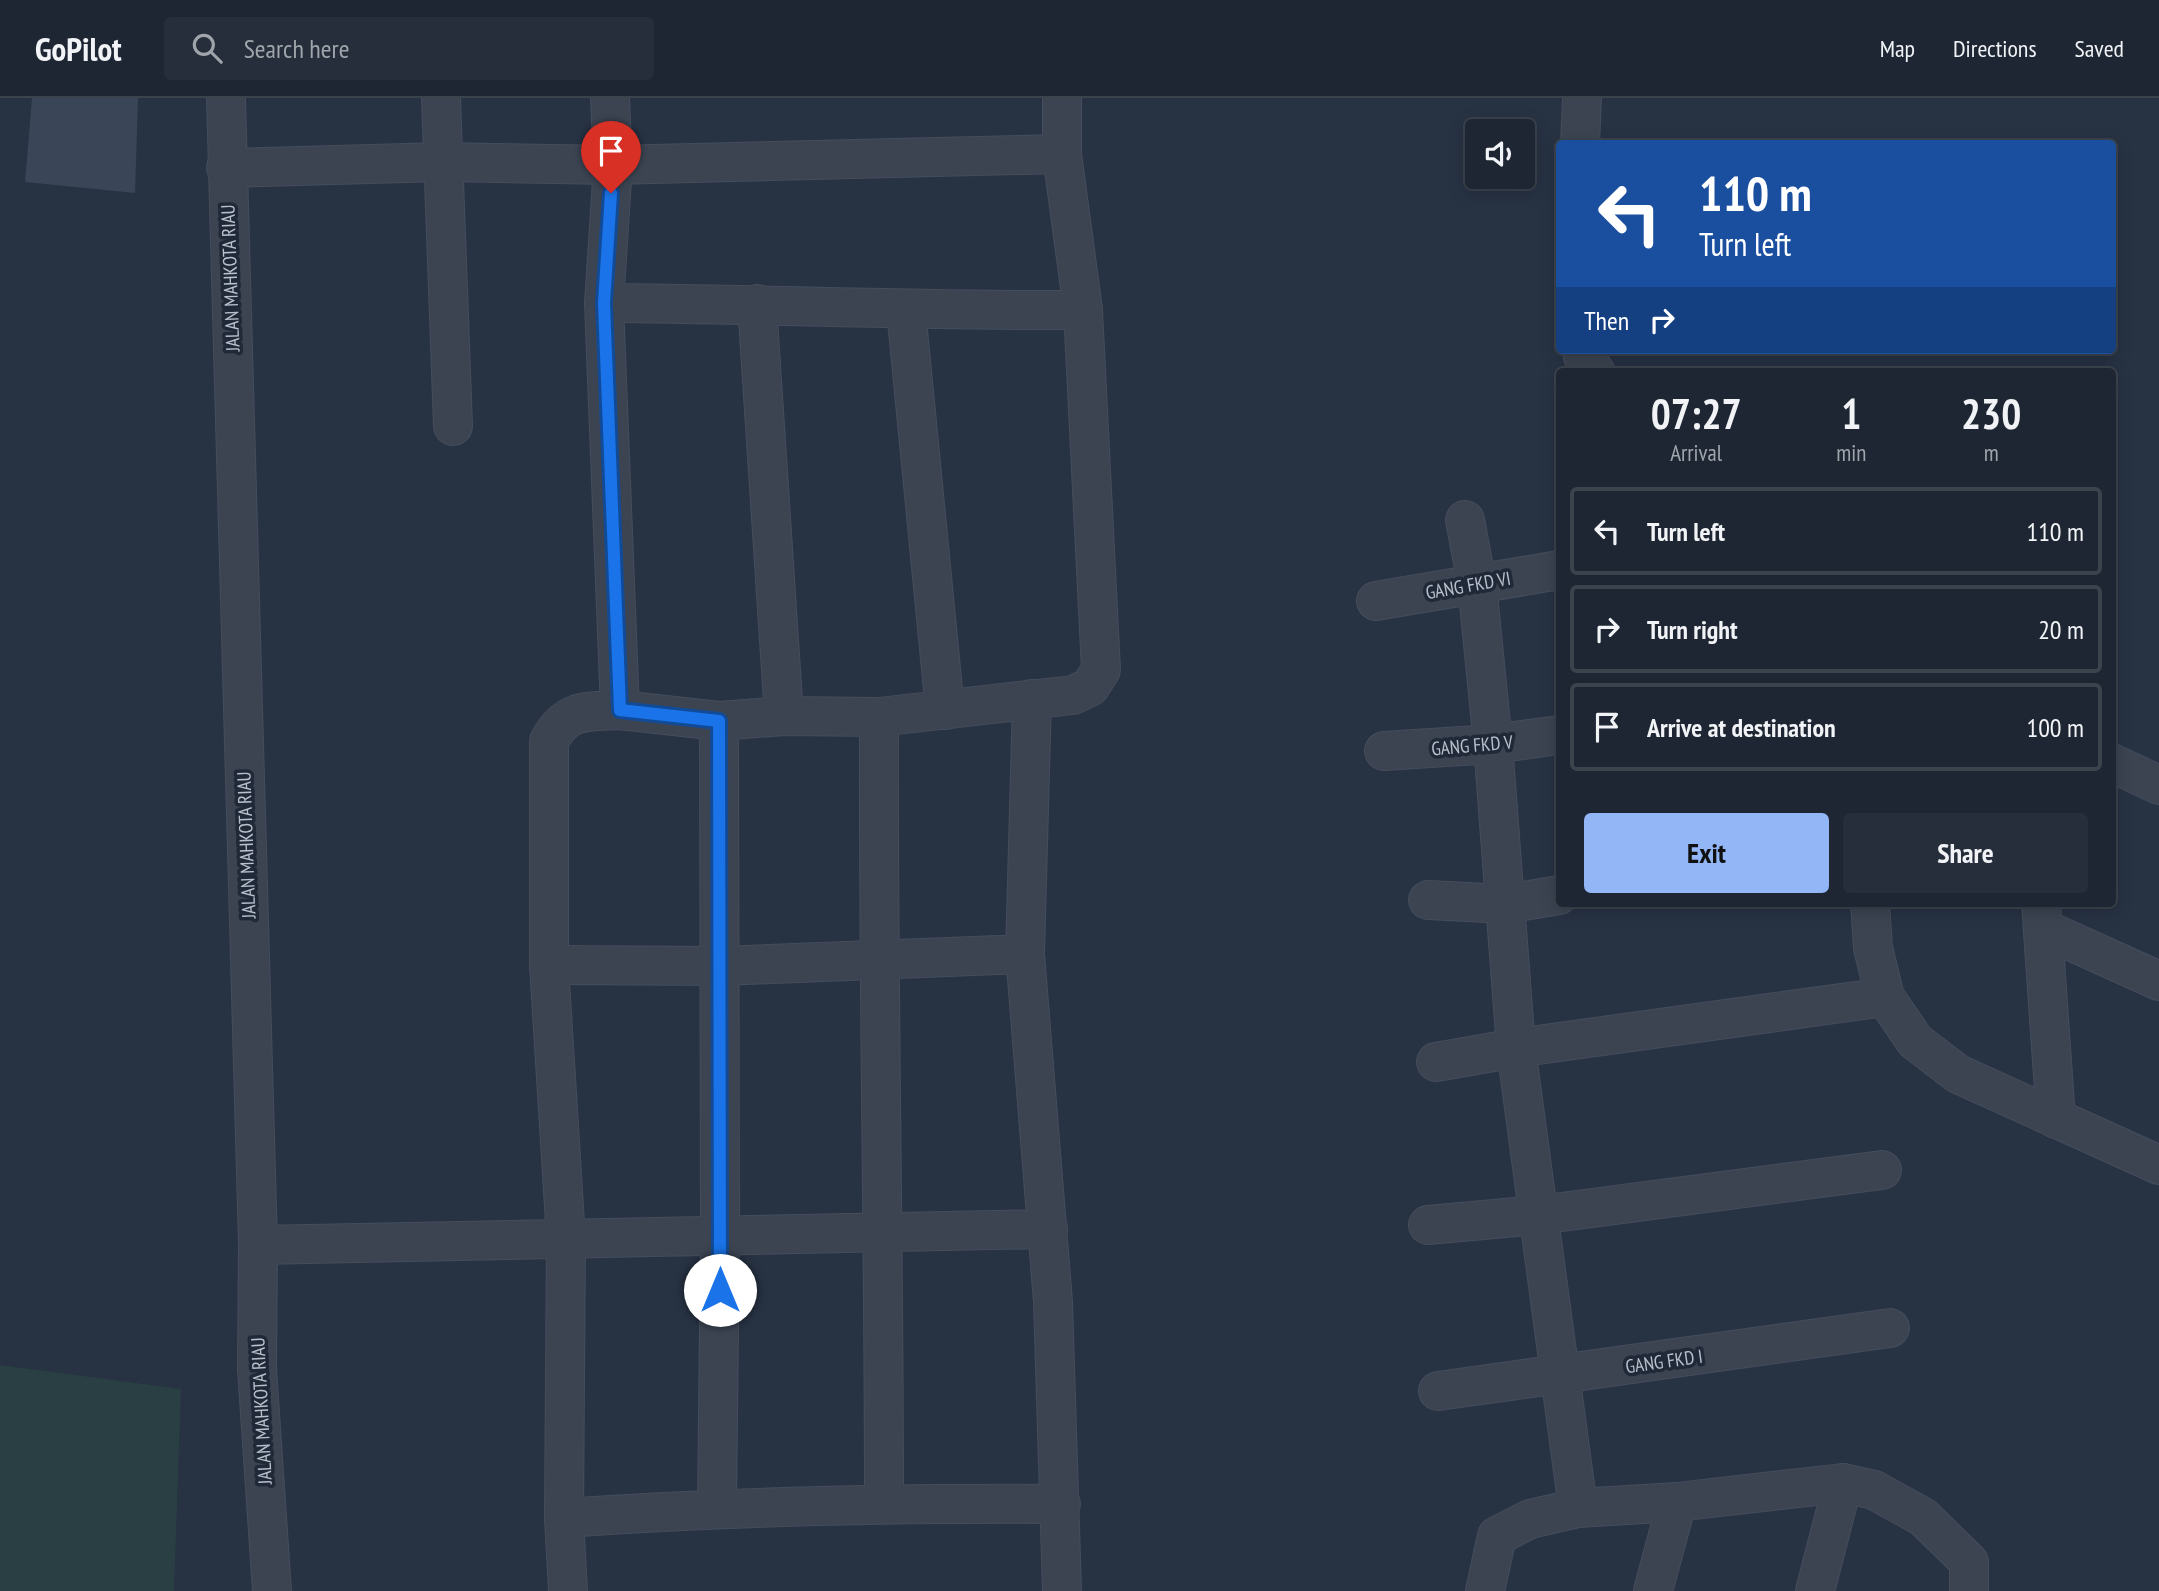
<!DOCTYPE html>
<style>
body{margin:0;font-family:"PT Sans Narrow",sans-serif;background:#252e3a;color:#f1f3f6;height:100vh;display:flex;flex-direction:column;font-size:26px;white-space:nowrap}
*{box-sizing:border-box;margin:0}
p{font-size:23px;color:#a0a5ac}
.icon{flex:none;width:38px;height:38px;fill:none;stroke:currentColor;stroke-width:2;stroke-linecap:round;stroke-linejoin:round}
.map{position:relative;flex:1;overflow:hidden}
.panel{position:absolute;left:1556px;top:270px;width:560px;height:539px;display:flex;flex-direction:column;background:#1d2632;border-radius:7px;box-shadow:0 4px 18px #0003,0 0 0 2px #3b434d}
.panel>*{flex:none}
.hud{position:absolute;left:1556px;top:42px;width:560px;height:214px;border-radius:7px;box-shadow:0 4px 18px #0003,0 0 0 2px #3b434d;background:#1a4fa0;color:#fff;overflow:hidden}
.tools{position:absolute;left:1465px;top:21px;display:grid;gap:14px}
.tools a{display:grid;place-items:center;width:70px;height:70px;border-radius:7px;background:#1d2632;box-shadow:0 4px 18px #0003,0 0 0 2px #3b434d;font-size:35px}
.pin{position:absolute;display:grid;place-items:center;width:60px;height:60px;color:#fff;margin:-72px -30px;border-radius:50% 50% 50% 0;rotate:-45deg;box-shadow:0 0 7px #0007}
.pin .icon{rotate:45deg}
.me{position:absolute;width:77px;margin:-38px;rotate:0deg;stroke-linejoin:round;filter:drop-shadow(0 0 5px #0008)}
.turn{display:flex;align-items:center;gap:24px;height:147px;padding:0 28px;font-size:32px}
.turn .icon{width:91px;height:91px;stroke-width:2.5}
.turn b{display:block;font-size:49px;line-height:60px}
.then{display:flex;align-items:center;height:66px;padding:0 28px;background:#0003;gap:14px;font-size:26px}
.eta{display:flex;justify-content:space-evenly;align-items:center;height:119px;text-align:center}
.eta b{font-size:42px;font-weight:600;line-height:49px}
.button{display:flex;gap:14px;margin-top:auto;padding:14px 28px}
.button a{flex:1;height:80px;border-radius:7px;background:#93b6f7;color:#111;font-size:28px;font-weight:600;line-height:80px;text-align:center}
.button a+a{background:#252e3a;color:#f1f3f6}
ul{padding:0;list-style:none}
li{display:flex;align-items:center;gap:21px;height:88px;margin:0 14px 10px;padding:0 14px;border:4px solid #3b434d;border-radius:7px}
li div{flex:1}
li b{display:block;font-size:26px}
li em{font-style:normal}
header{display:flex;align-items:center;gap:42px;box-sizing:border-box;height:98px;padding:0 35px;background:#1d2632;border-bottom:2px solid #3b434d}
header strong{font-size:33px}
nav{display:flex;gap:38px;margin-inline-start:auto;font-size:24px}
.search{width:490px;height:63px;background:#252e3a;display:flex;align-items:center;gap:18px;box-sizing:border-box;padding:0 24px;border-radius:7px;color:#a0a5ac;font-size:26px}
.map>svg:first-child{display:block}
.green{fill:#293f43}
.building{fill:#3a4658}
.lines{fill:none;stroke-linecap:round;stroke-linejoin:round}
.minor-casing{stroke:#454d5c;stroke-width:40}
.minor{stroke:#3c4452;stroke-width:38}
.route-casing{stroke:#114b97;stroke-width:18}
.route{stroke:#1a73e8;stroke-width:12}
.labels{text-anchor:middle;stroke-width:7;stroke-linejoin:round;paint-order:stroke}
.street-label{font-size:19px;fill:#b9c0cc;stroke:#202938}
</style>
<header>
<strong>GoPilot</strong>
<div class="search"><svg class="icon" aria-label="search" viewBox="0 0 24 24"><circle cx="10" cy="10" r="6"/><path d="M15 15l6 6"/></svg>Search here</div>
<nav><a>Map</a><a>Directions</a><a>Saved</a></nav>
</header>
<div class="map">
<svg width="2159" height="1493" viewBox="0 0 2159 1493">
<rect width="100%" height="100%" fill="#273243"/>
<polygon class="green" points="0,1267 181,1291 174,1493 0,1493"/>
<polygon class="building" points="32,0 138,0 135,95 25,84"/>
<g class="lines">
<g class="minor-casing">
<g id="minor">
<polyline points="226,0 258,1147 257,1271 272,1493"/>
<polyline points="441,0 453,328"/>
<polyline points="1580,46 1582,0"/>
<polyline points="226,70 442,64 613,67 1062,56"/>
<path d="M604 205C764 206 923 213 1083 212"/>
<polyline points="757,206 784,618"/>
<polyline points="906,212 945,612"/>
<polyline points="1582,252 1583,259 1595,273"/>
<polyline points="1465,422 1477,486 1493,646 1516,950 1578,1410"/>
<polyline points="1376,503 1559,472"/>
<polyline points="1032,601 1025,856 1053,1204 1062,1493"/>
<polyline points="620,612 719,623 784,618 879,619 1073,597 1090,589 1101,572 1083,212 1062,56 1062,0"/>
<path d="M879 619C878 881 884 1142 884 1404"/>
<polyline points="1384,653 1493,646 1559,637"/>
<polyline points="2112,665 2159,687"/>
<polyline points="1428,802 1507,806 1559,797"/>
<polyline points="1870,805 1873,850 1885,899 1915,943 1958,976 2159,1067"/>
<polyline points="2041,805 2056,1021"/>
<polyline points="2044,831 2159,883"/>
<polyline points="549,867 721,868 1025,856"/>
<polyline points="1436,964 1516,950 1885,899"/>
<polyline points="1428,1127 1539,1117 1882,1072"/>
<polyline points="258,1147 1048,1131"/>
<polyline points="1438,1293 1890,1230"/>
<polyline points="717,1409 720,1138 719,623"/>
<path d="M564 1420C730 1408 895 1405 1061 1406"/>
<path d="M568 1493 564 1420 566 1141 549 867V643C567 610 586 614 620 612L604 205 613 67 610 0"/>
<polyline points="1485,1493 1497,1438 1530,1421 1578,1410 1677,1404 1843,1385 1874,1392 1923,1419 1969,1464 1969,1493"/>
<polyline points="1653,1493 1677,1404"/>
<polyline points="1815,1493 1843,1385"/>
</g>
</g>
<use href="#minor" class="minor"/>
</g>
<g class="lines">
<g class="route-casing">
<polyline id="route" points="611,95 604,205 620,612 719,623 720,1192"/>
</g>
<use href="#route" class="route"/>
</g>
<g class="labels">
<g class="street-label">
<text transform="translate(230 180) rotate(-92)" y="7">JALAN MAHKOTA RIAU</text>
<text transform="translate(1468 487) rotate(-10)" y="7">GANG FKD VI</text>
<text transform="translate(1472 647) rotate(-5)" y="7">GANG FKD V</text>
<text transform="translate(246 747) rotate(-92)" y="7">JALAN MAHKOTA RIAU</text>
<text transform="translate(1664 1263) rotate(-8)" y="7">GANG FKD I</text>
<text transform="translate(261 1313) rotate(-93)" y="7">JALAN MAHKOTA RIAU</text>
</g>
</g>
</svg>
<div class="tools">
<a><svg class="icon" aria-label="sound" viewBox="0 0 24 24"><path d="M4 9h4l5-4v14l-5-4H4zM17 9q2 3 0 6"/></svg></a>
</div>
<div class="pin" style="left:611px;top:95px;background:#d93025"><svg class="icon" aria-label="arrive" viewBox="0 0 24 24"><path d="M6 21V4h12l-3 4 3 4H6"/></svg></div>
<svg class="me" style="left:720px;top:1192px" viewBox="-20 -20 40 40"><circle r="19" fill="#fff"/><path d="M0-13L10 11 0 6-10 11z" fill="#1a73e8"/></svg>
<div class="hud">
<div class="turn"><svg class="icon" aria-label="left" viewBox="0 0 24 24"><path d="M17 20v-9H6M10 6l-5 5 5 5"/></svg><div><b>110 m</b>Turn left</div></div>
<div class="then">Then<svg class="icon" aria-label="right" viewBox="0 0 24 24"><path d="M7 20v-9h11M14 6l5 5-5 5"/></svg></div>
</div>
<section class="panel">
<div class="eta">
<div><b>07:27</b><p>Arrival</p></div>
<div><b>1</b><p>min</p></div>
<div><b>230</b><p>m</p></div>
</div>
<ul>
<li><svg class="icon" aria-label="left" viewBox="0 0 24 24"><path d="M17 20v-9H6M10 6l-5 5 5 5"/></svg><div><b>Turn left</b></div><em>110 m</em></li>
<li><svg class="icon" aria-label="right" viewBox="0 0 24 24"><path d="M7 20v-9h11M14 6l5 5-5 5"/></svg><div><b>Turn right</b></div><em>20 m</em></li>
<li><svg class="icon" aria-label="arrive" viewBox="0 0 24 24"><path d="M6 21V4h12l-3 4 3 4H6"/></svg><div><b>Arrive at destination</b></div><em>100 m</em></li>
</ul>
<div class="button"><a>Exit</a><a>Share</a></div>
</section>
</div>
